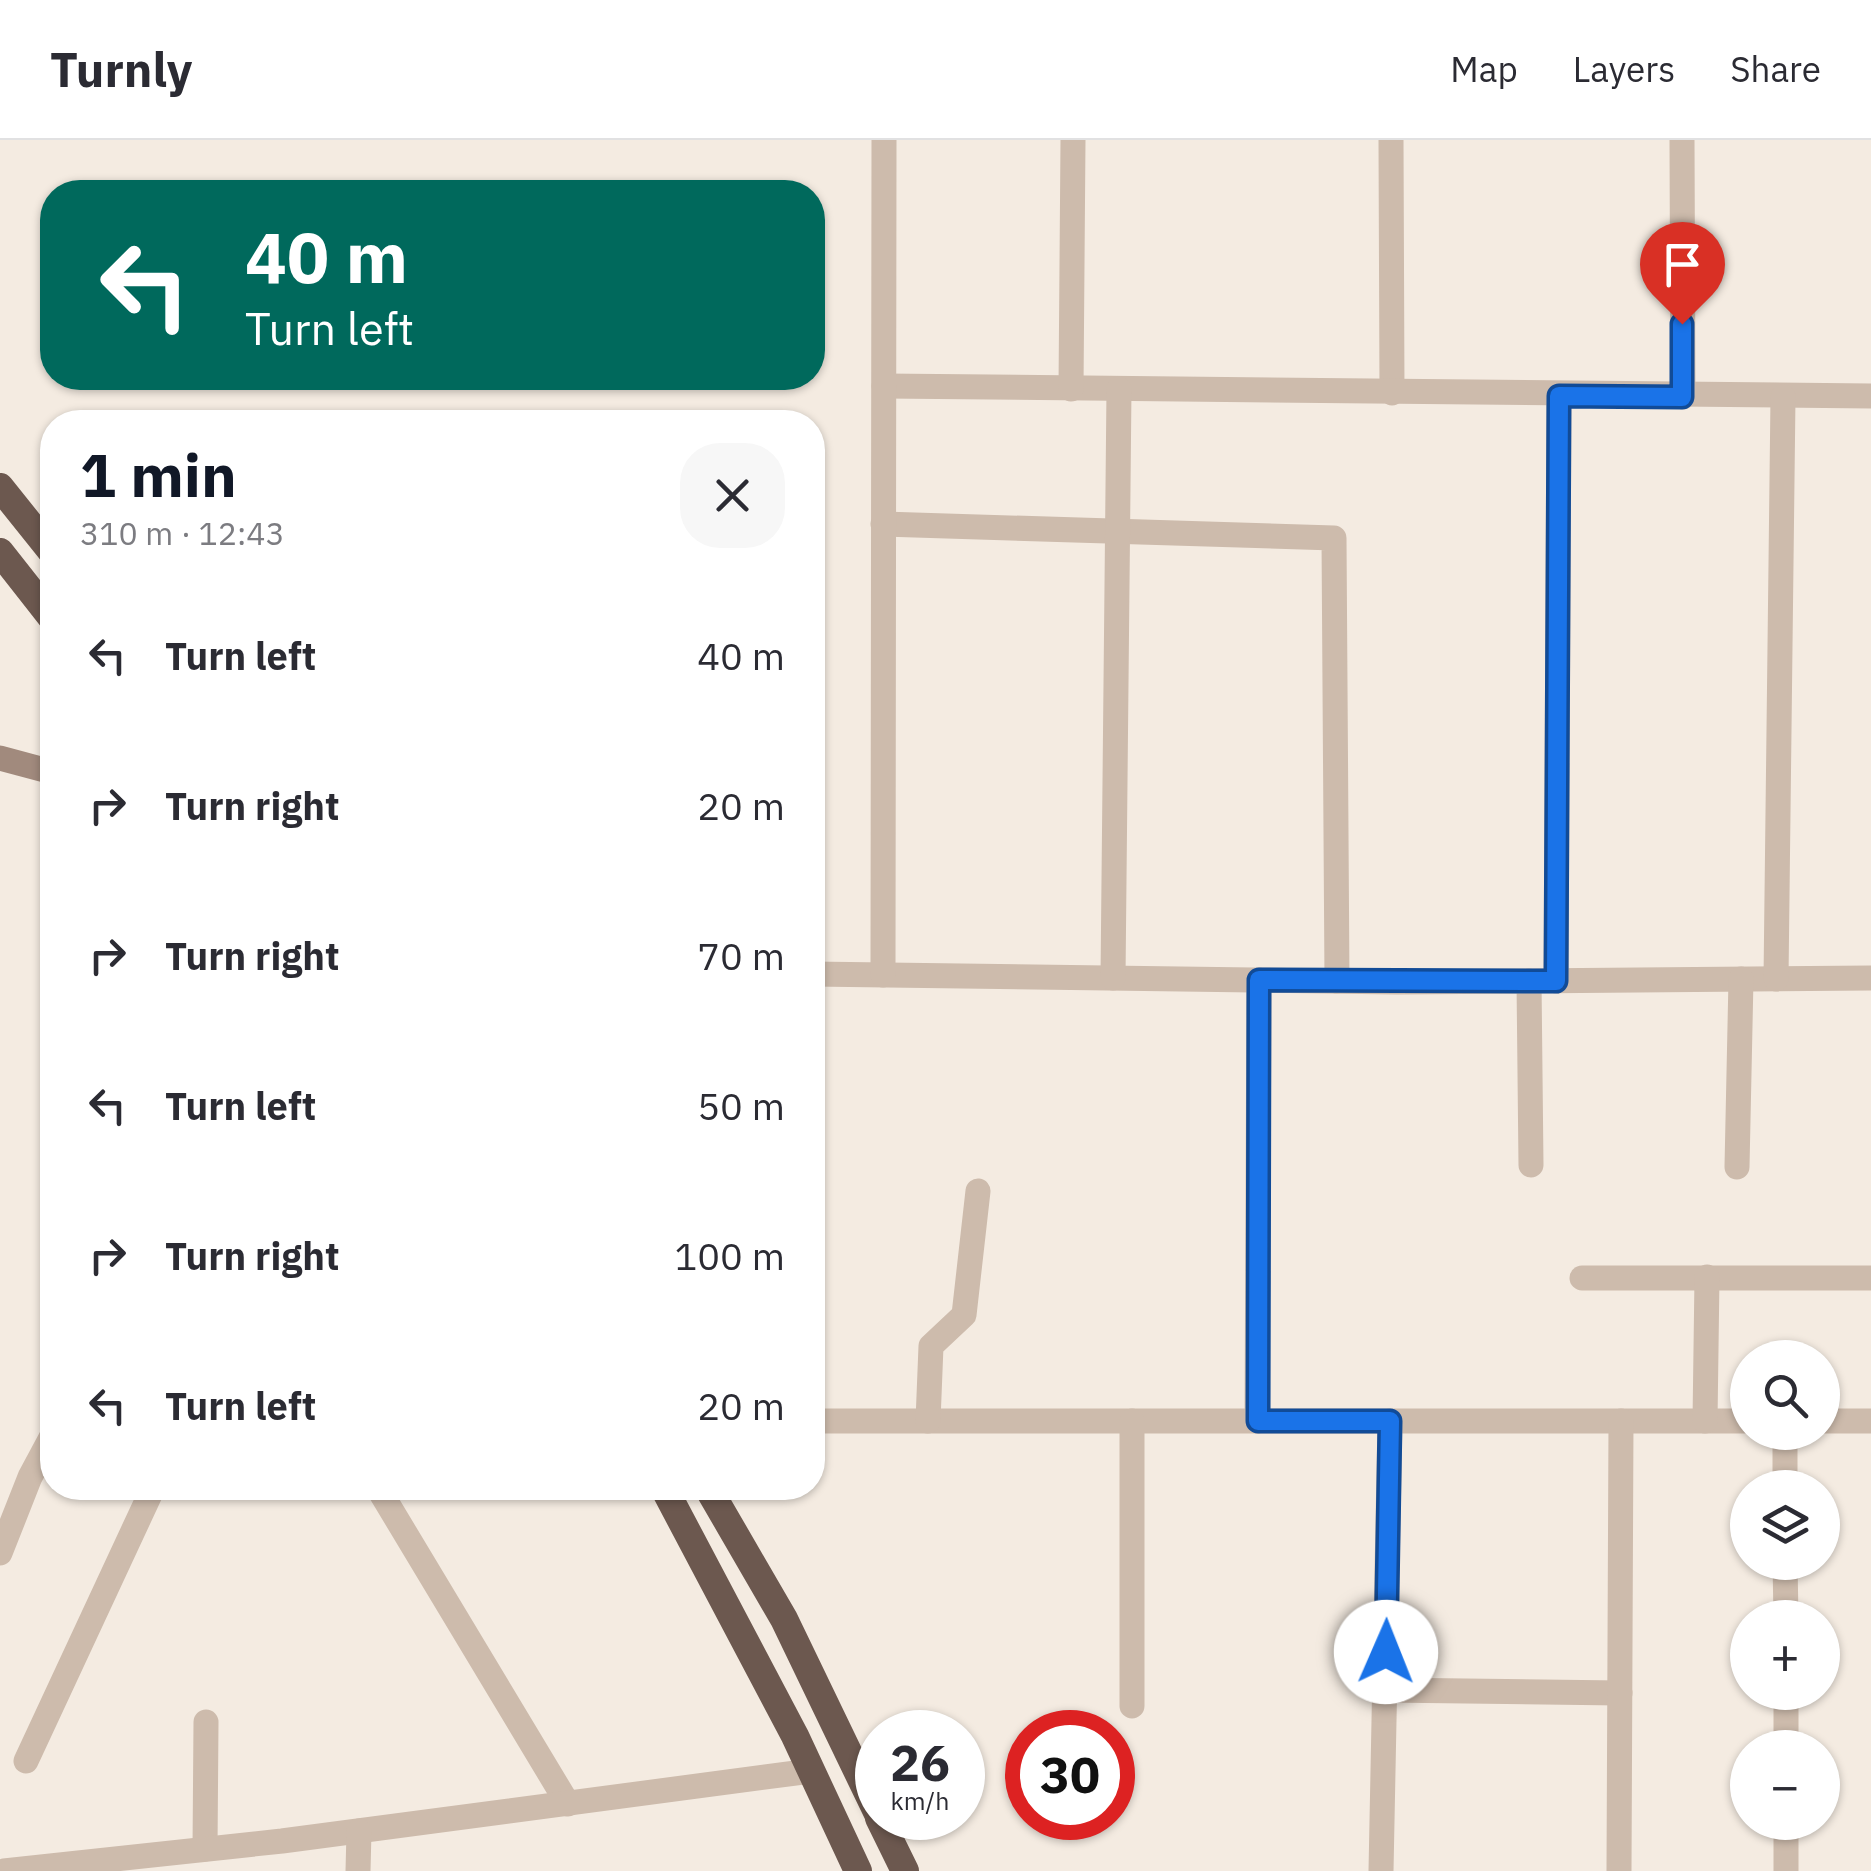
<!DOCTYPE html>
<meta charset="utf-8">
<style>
body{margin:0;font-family:"IBM Plex Sans",sans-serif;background:#f7f7f7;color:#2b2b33;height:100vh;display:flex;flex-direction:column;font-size:38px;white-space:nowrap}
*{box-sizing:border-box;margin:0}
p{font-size:32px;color:#7c7c81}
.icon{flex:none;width:55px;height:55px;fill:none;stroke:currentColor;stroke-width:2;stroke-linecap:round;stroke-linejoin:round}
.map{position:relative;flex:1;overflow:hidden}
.panel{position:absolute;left:40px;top:270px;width:785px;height:1090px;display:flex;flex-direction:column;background:#fff;border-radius:40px;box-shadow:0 2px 8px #0004}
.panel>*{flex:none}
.hud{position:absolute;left:40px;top:40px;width:785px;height:210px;border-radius:40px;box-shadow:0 2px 8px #0004;background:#00695c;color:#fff;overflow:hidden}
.buttons{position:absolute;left:1730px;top:1200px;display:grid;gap:20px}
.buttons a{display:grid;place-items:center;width:110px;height:110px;border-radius:50%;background:#fff;box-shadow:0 2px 8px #0004;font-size:50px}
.speed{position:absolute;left:855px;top:1570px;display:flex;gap:20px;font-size:50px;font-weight:700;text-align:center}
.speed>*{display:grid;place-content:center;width:130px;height:130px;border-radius:50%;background:#fff;box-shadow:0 2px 8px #0004;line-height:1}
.speed small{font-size:25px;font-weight:400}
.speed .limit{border:15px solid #d22;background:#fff;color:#111}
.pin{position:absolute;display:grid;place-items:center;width:85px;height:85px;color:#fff;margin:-102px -42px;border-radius:50% 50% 50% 0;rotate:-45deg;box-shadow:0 0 10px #0007}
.pin .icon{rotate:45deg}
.me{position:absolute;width:110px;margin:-55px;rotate:1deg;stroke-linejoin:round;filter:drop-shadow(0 0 8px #0008)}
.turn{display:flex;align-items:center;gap:35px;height:210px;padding:0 40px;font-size:45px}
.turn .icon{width:130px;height:130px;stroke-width:2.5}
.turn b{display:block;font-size:70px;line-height:85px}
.round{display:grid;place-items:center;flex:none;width:105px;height:105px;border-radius:40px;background:#f7f7f7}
.headline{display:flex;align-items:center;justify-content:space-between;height:170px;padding:0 40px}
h1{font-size:60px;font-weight:700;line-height:75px;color:#111827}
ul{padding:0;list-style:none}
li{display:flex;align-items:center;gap:30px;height:150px;padding:0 40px}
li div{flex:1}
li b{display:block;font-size:38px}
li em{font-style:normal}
header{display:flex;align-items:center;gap:60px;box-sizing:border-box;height:140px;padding:0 50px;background:#fff;border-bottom:2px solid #e1e1e2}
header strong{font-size:48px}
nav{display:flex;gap:55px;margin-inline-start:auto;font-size:35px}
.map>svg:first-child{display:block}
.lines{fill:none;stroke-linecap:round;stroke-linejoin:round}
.minor{stroke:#cdbbac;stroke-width:25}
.secondary{stroke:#a18a7d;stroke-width:25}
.trunk{stroke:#6c584f;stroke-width:28}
.route-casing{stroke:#114b97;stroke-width:25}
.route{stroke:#1a73e8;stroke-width:18}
</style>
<header>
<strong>Turnly</strong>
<nav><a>Map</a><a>Layers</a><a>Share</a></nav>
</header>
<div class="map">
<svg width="1871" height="1731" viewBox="0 0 1871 1731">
<rect width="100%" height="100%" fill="#f4ebe1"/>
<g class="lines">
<g class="minor">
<polyline points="1391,0 1392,253"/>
<polyline points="1682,0 1683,257"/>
<polyline points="884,246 1871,256"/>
<polyline points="1071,249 1073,0"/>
<polyline points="883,384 1334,398 1337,841"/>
<polyline points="812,834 1397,842 1871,838"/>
<polyline points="883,835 884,0"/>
<polyline points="1113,838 1119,249"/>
<polyline points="1776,839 1783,257"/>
<polyline points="1529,841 1531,1025"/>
<polyline points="1556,841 1559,256"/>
<polyline points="1737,1027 1741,839"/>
<polyline points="1582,1138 1871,1138"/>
<polyline points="812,1281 1748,1281"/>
<polyline points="928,1281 931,1206 964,1175 978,1051"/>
<polyline points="1132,1281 1132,1566"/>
<polyline points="1257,1281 1259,840"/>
<polyline points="1705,1281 1707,1137"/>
<polyline points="1822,1281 1871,1281"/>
<polyline points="1785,1292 1785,1348"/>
<polyline points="378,1348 568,1664"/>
<polyline points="0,1413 30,1337 52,1296"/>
<polyline points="1785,1422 1786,1478"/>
<polyline points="1385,1550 1620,1553"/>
<polyline points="1786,1552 1786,1608"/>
<polyline points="26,1621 153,1348"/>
<polyline points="1786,1682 1786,1731"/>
<polyline points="205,1709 206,1582"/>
<polyline points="4,1731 282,1701 811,1631"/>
<polyline points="358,1731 359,1691"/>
<polyline points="1381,1731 1390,1281"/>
<polyline points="1619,1731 1621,1281"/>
</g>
<polyline class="secondary" points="0,618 52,632"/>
<g class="trunk">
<polyline points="0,347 52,412"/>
<polyline points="0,412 52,478"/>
<polyline points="664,1348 795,1596 858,1731"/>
<polyline points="708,1348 784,1479 878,1674"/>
<polyline points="879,1678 905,1731"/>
</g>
</g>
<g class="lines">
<g class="route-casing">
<polyline id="route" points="1386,1512 1390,1281 1258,1281 1259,840 1556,841 1559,256 1682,257 1682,184"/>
</g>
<use href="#route" class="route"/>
</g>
</svg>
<div class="buttons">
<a><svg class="icon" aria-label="search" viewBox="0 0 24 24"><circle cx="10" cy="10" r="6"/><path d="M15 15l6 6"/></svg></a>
<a><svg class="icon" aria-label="layers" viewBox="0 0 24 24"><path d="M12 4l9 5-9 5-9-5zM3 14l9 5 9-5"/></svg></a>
<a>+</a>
<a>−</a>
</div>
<div class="speed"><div>26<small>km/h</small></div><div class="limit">30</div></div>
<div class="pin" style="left:1682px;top:184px;background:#d93025"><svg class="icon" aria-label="arrive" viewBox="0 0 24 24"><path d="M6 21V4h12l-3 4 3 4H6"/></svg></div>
<svg class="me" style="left:1386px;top:1512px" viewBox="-20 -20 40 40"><circle r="19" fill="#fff"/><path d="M0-13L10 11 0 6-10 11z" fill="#1a73e8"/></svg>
<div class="hud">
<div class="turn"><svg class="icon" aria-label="left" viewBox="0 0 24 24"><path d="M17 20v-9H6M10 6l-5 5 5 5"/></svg><div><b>40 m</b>Turn left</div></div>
</div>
<section class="panel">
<div class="headline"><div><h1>1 min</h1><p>310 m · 12:43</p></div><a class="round"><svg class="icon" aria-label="close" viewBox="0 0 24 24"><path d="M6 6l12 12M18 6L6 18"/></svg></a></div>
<ul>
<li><svg class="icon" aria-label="left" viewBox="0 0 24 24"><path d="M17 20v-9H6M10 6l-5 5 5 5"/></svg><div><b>Turn left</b></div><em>40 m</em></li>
<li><svg class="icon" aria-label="right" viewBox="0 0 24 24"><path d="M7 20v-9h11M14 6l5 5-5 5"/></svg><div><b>Turn right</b></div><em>20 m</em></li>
<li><svg class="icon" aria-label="right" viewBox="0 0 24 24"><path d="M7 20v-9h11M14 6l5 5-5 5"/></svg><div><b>Turn right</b></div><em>70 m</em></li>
<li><svg class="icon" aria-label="left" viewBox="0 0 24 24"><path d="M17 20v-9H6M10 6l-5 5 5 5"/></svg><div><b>Turn left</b></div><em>50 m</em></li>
<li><svg class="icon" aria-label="right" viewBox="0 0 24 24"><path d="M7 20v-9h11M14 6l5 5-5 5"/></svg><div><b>Turn right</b></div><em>100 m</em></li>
<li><svg class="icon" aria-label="left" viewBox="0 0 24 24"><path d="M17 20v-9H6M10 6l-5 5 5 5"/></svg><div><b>Turn left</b></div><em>20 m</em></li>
</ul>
</section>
</div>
